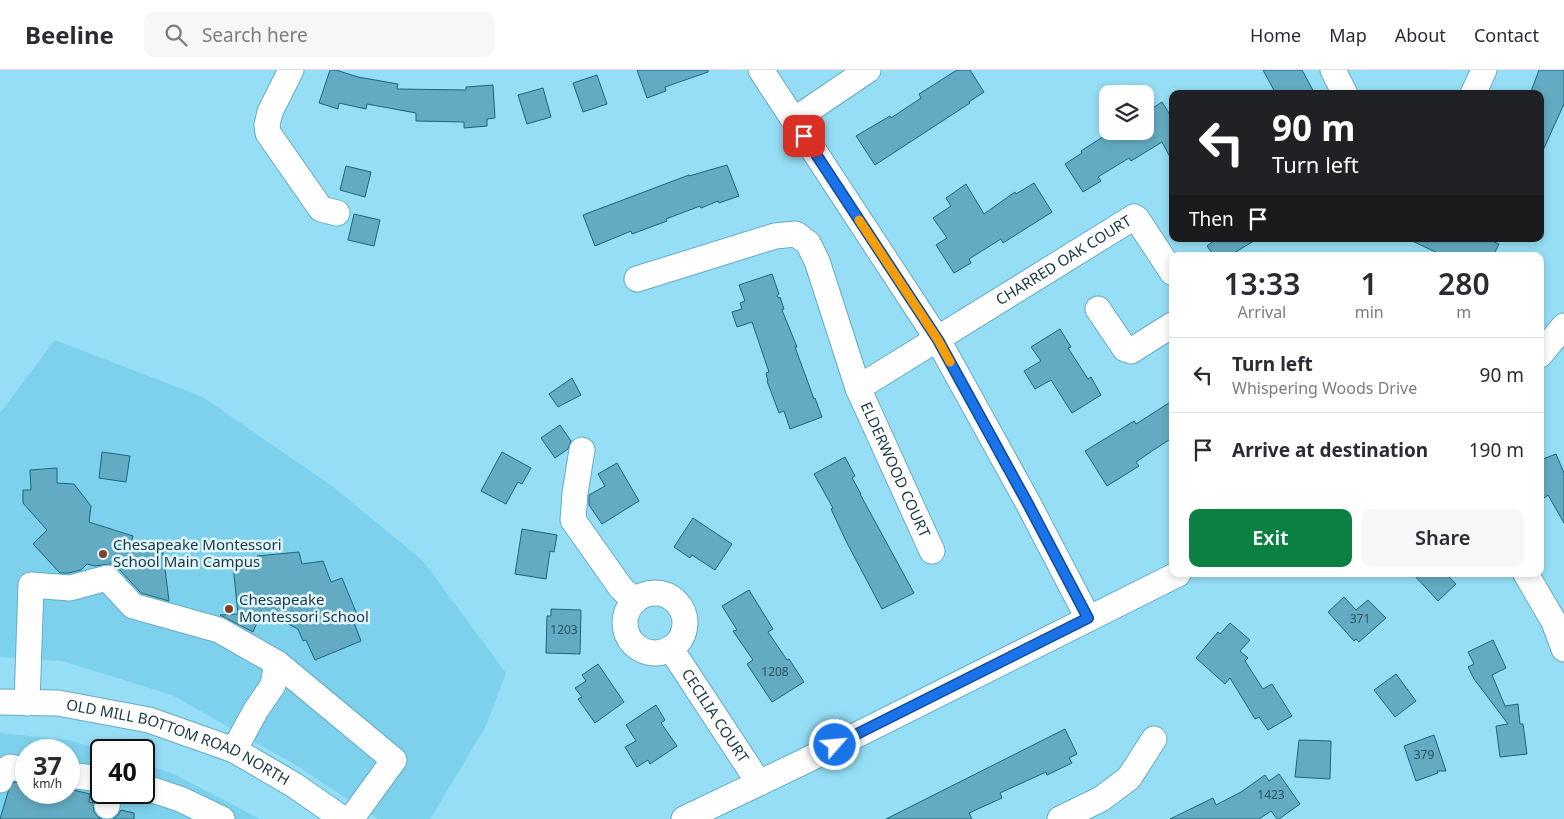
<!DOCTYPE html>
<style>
body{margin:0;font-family:"Noto Sans",sans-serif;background:#f7f7f7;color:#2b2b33;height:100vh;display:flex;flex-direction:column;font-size:19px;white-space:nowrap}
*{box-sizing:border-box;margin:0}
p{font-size:16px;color:#7c7c81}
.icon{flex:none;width:28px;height:28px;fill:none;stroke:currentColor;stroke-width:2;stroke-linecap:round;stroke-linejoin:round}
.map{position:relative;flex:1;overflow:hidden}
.details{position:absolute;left:1169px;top:182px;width:375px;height:325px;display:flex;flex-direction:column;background:#fff;border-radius:10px;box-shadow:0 2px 8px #0003}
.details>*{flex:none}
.top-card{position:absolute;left:1169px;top:20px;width:375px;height:152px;border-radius:10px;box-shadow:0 2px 8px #0003;background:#202124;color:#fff;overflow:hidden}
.fabs{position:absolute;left:1099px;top:15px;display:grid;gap:10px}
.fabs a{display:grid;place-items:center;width:55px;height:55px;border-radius:10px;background:#fff;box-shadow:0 2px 8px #0003;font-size:25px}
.speed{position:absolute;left:15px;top:669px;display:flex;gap:10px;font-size:25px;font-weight:700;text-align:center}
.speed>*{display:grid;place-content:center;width:65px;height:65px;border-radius:50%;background:#fff;box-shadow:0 2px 8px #0003;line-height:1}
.speed small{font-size:12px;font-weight:400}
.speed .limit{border:2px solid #111;border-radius:8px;background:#fff;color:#111}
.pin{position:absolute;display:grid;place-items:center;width:42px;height:42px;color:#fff;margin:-21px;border-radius:10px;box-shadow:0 2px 8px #0006}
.me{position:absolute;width:55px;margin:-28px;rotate:63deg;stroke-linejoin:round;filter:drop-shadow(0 0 4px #0008)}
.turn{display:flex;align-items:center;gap:18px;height:105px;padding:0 20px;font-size:22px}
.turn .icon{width:65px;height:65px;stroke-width:2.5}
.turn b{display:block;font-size:35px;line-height:42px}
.then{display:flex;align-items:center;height:48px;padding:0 20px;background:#0003;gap:10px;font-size:19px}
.eta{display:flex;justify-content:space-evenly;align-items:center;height:85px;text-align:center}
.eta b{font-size:30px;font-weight:600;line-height:35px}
.primary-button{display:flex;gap:10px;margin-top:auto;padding:10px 20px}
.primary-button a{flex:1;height:58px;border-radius:10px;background:#0b8043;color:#fff;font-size:20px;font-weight:600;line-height:58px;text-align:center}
.primary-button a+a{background:#f7f7f7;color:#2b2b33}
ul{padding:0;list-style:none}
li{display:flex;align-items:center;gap:15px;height:75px;padding:0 20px;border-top:1px solid #e1e1e2}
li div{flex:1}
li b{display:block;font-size:19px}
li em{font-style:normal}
header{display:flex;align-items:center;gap:30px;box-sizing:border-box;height:70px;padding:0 25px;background:#fff;border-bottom:1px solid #e1e1e2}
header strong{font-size:24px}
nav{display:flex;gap:28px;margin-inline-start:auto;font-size:18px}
.search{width:350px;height:45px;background:#f7f7f7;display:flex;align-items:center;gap:12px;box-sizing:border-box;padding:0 18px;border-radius:10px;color:#7c7c81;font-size:19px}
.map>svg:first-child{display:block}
.built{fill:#7ed1ec;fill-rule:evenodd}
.building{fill:#63abc2;stroke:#18677c}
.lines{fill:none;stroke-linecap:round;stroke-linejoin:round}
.minor-casing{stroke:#64acc3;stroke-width:27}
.minor{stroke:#fff;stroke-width:25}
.route-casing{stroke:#114b97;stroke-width:12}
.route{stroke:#1a73e8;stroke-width:9}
.slow{stroke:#f59e0b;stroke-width:9}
.poi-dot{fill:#873e22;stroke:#e1f6fd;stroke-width:2}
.labels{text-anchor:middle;stroke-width:5;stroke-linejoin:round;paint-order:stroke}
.number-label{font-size:12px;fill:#2c5461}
.street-label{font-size:15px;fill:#193741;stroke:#e1f6fd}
.poi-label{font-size:15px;fill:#193741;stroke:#e1f6fd;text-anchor:start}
</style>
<header>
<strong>Beeline</strong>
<div class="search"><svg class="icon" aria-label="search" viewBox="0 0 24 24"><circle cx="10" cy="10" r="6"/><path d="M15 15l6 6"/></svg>Search here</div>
<nav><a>Home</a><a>Map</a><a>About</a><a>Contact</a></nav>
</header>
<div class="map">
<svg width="1564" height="749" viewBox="0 0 1564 749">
<rect width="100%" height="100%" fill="#95def6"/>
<g class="built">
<polygon points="55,270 203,327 336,419 423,491 506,603 485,658 430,749 378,749 294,694 172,625 62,591 0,587 0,343"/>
<path d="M0 663 69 670 101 680V722H144V694L174 704 260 749H0ZM26 680H69V722H26Z"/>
</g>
<g class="building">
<polygon points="330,0 336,0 358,7 398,14 397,19 466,20 466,17 493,15 495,48 487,49 487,56 464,58 464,52 416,51 416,43 367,34 366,39 339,33 338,39 319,33"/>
<polygon points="637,0 708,0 708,2 665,17 666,21 647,28"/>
<polygon points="957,0 970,0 984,22 969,32 970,33 875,95 856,66 890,46 891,48 921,28 919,24"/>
<polygon points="1263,0 1302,0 1315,24 1276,24"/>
<polygon points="1539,0 1564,0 1564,34 1540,87 1540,24 1530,24"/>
<polygon points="597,5 607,34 583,42 573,13"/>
<polygon points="543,18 551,47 527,54 518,25"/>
<polygon points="1162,32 1172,48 1172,91 1162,72 1131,91 1129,88 1098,107 1101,111 1083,122 1065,94 1082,83 1081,81 1112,61 1145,61 1145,43"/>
<polygon points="727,95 739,126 719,133 718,131 701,138 700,136 666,149 667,151 632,164 631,161 595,176 583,145 689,105 689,106"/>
<polygon points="346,96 371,102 365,127 340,120"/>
<polygon points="1034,113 1052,142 1003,173 1001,169 969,189 971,193 954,203 936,175 947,168 933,148 951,136 946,128 966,114 984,144 1015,122 1016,124"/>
<polygon points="354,144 380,150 374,176 348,170"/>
<polygon points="1216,169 1257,169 1229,186 1214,186 1207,176"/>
<polygon points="1408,169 1487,169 1499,174 1493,186 1444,186"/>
<polygon points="772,204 779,224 777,225 778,228 780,227 784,239 782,240 797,277 795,277 814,329 815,328 822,347 790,359 784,341 779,343 767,311 768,311 766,303 769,302 752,252 737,257 732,242 742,239 740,233 745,231 739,215"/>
<polygon points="1060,259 1071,277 1068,278 1088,309 1091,307 1101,325 1072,343 1051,310 1035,319 1024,301 1041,291 1031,277"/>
<polygon points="572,308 581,325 558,337 549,324"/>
<polygon points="1172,331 1172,368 1152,381 1136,392 1139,396 1107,416 1085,381 1134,351 1136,354"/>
<polygon points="560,355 571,371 568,379 555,388 541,368"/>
<polygon points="102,382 130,386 126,412 99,408"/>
<polygon points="502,382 531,398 522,414 518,412 506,434 481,421"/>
<polygon points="1556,384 1564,403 1564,453 1548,425 1544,428 1540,417 1540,390"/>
<polygon points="845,387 855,406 852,408 861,424 860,424 914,523 882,539 847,473 831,439 833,438 814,404"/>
<polygon points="617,393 639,431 602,454 589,435 589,425 605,416 598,404"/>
<polygon points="57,398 57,413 74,414 91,436 89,452 133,466 129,479 162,475 169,531 141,523 118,498 110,494 95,496 87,494 81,500 69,503 60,503 33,474 47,460 23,433 23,420 31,420 30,400"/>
<polygon points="693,448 732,474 715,500 692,485 690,488 674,477"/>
<polygon points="522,459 557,465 554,482 550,481 546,509 515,504"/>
<polygon points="299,482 302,494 323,491 331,512 342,508 358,547 353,550 361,571 315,590 306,570 303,571 298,559 288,554 281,544 260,546 253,562 220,545 238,544 233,495 257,492 257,486"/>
<polygon points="1413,504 1446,504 1456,514 1438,531"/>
<polygon points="749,520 773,559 768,562 787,590 789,589 804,612 772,632 747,594 753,590 733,561 737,560 722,536"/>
<polygon points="1344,527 1356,540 1368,530 1386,548 1359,572 1356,569 1354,571 1328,542"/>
<polygon points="551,539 581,540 580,584 546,583 547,546 551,546"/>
<polygon points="1230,553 1250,570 1240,581 1248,588 1245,591 1263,619 1272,614 1292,646 1268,660 1259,647 1255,649 1230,608 1225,614 1196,588 1218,562 1220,564"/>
<polygon points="1493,570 1506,598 1492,605 1505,636 1518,634 1520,654 1523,654 1527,684 1500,687 1496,656 1508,654 1474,609 1468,597 1474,594 1468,582"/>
<polygon points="598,594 624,632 595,653 578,629 582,627 575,618 586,611 582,605"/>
<polygon points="1396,604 1416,631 1395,647 1374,620"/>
<polygon points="656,635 665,650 661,653 677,676 650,694 648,690 637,697 625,677 636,671 626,655"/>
<polygon points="1065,659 1077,684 1069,688 1072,693 1047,705 1046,702 1000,723 1002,728 969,743 972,749 886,749"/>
<polygon points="1434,665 1446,701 1437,701 1438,703 1416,711 1404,676"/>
<polygon points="1299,670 1331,671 1330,709 1295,707"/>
<polygon points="1279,704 1300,734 1279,749 1277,749 1271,741 1259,749 1170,749 1213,728 1216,735 1241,722 1265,705 1269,711"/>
<polygon points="14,712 26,714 26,722 69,722 69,719 90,724 89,732 93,733 94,742 98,747 102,749 0,749 8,722"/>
<polygon points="121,740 134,743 134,749 113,749 118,745"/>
</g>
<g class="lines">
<g class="minor-casing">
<g id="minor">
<polyline points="291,0 270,42 267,55 268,63 321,139 337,143"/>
<polyline points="761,0 938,270 1028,433 1088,548"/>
<polyline points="1333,0 1345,24"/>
<polyline points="1473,24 1484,0"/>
<polyline points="794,50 868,0"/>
<path id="s1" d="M637 209 775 166 796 164 808 173 817 191 858 318 932 481"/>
<polyline points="1098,239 1125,279 1131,281 1172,255"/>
<polyline points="1540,285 1564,256"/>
<path id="s2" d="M858 318 1134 147 1137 149 1172 202"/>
<polyline points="582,380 575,423 573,450 621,518 635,531"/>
<polyline points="1526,504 1554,552 1564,579"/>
<circle cx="655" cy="553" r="30"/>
<path id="s3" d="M671 579 759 713"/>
<polyline points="277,593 394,690 351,749"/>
<path id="s4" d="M0 632 58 633 149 650 234 680 294 715 343 749"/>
<polyline points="27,633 31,515 70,518 107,508 133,536 219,560 277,593 273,615 256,640 234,680"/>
<polyline points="69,705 101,709"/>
<polyline points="0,710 3,702 10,697 26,700"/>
<polyline points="144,717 180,729 222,749"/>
<polyline points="107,736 109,722"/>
<polyline points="684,749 803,692 1178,504"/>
<polyline points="1060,749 1101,729 1129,708 1154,669"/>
</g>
</g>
<use href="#minor" class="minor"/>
</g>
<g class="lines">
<g class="route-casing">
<polyline id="route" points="804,66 938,270 1028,434 1088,548 835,675"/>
</g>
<use href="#route" class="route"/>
<polyline class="slow" points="859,150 938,270 950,292"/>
</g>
<g class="poi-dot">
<circle cx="103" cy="484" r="5"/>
<circle cx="229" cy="539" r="5"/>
</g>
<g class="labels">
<g class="number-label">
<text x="1360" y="553">371</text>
<text x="564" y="564">1203</text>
<text x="775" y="606">1208</text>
<text x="1424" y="689">379</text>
<text x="1271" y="729">1423</text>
</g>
<g class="street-label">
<text dy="5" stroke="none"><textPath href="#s2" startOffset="242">CHARRED OAK COURT</textPath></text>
<text dy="5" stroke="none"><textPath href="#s1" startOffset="424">ELDERWOOD COURT</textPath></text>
<text dy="5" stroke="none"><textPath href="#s3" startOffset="80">CECILIA COURT</textPath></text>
<text dy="5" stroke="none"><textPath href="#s4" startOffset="185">OLD MILL BOTTOM ROAD NORTH</textPath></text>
</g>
<g class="poi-label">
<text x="113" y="480">Chesapeake Montessori<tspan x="113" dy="17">School Main Campus</tspan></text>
<text x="239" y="535">Chesapeake<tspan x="239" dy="17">Montessori School</tspan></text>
</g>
</g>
</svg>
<div class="fabs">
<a><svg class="icon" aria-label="layers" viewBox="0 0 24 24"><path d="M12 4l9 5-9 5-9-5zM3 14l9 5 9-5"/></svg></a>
</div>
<div class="speed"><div>37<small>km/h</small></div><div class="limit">40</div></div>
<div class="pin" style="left:804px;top:66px;background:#d93025"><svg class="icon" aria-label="arrive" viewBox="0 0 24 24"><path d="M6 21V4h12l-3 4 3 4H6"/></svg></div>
<svg class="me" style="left:835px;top:675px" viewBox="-20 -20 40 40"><circle r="17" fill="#1a73e8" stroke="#fff" stroke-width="3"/><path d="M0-11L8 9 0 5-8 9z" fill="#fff"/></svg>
<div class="top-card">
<div class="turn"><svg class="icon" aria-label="left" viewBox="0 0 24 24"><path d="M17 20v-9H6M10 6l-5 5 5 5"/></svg><div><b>90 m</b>Turn left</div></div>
<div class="then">Then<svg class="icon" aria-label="arrive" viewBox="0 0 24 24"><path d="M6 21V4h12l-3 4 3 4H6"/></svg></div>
</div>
<section class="details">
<div class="eta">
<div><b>13:33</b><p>Arrival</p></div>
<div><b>1</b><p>min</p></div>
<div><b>280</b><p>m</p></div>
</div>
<ul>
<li><svg class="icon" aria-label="left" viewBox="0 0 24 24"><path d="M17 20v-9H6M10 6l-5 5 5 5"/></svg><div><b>Turn left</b><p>Whispering Woods Drive</p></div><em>90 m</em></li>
<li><svg class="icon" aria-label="arrive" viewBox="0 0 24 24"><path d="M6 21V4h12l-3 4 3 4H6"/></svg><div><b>Arrive at destination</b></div><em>190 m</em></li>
</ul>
<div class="primary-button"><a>Exit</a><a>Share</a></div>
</section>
</div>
